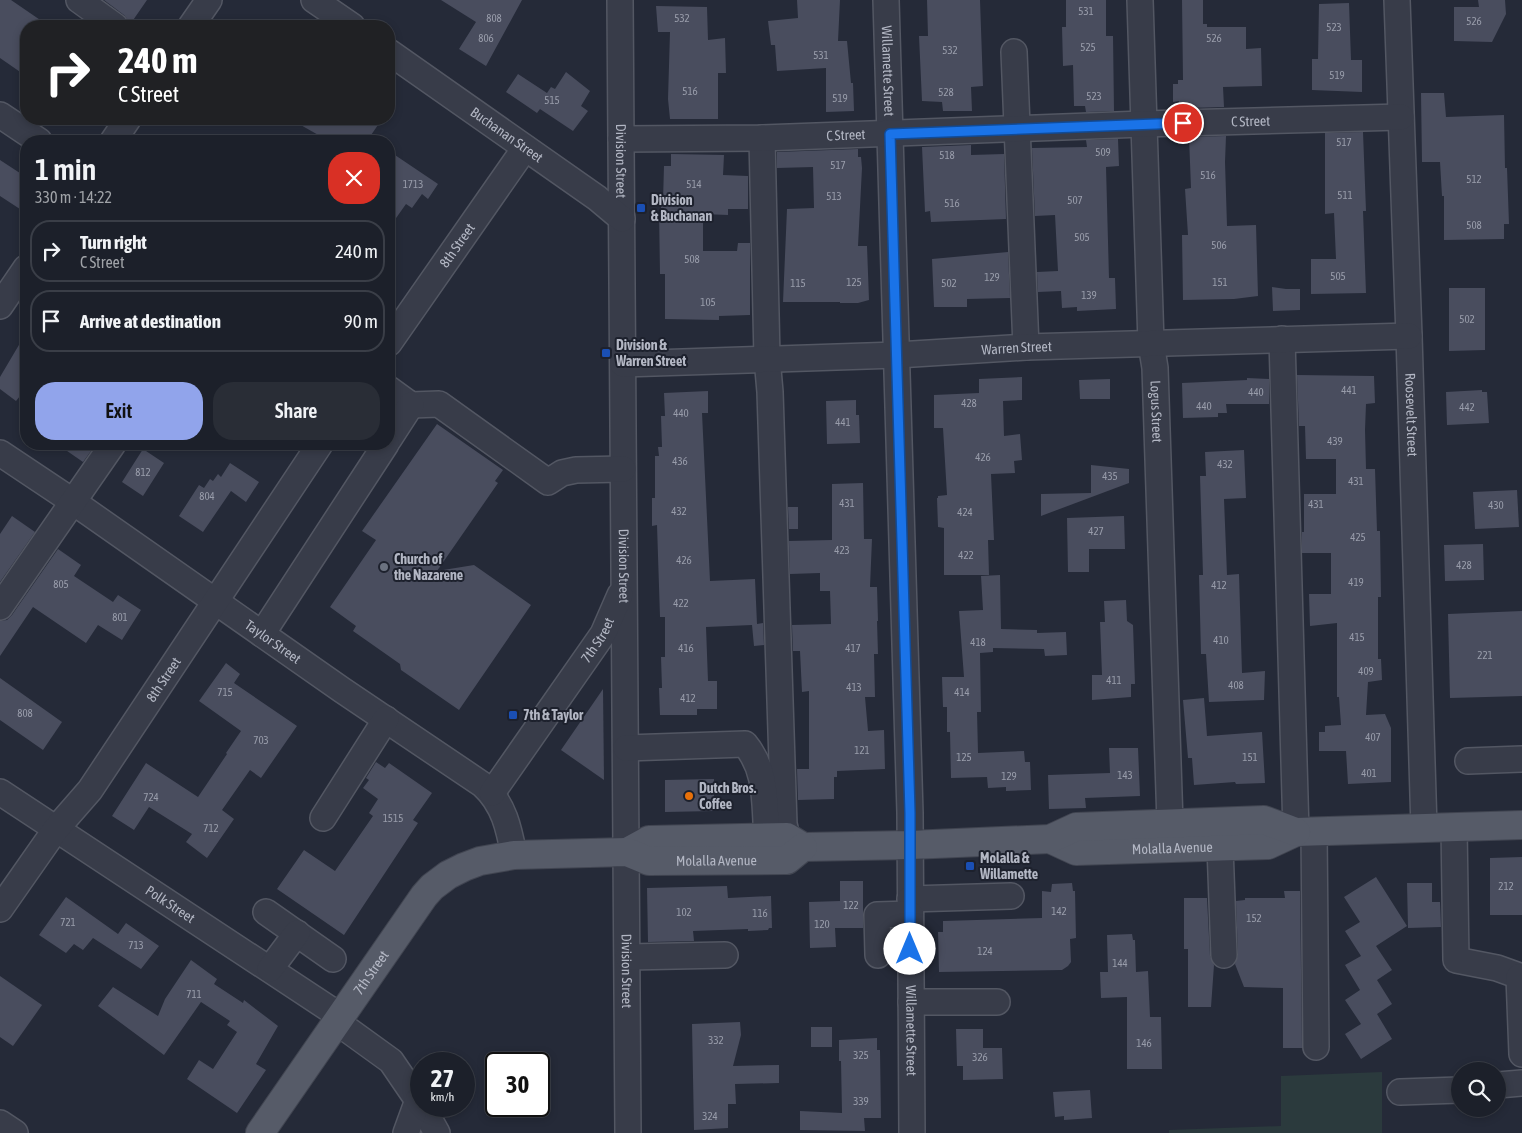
<!DOCTYPE html>
<meta charset="utf-8">
<style>
body{margin:0;font-family:"Asap Condensed",sans-serif;background:#292d36;color:#f1f3f6;height:100vh;display:flex;flex-direction:column;font-size:19px;white-space:nowrap}
*{box-sizing:border-box;margin:0}
p{font-size:16px;color:#a0a3a8}
.icon{flex:none;width:28px;height:28px;fill:none;stroke:currentColor;stroke-width:2;stroke-linecap:round;stroke-linejoin:round}
.map{position:relative;flex:1;overflow:hidden}
.details{position:absolute;left:20px;top:135px;width:375px;height:315px;display:flex;flex-direction:column;background:#1c202a;border-radius:20px;box-shadow:0 2px 8px #0003,0 0 0 1px #3a3e47}
.details>*{flex:none}
.banner{position:absolute;left:20px;top:20px;width:375px;height:105px;border-radius:20px;box-shadow:0 2px 8px #0003,0 0 0 1px #3a3e47;background:#202124;color:#fff;overflow:hidden}
.fabs{position:absolute;left:1451px;top:1062px;display:grid;gap:10px}
.fabs a{display:grid;place-items:center;width:55px;height:55px;border-radius:50%;background:#1c202a;box-shadow:0 2px 8px #0003,0 0 0 1px #3a3e47;font-size:25px}
.speed{position:absolute;left:410px;top:1052px;display:flex;gap:10px;font-size:25px;font-weight:700;text-align:center}
.speed>*{display:grid;place-content:center;width:65px;height:65px;border-radius:50%;background:#1c202a;box-shadow:0 2px 8px #0003,0 0 0 1px #3a3e47;line-height:1}
.speed small{font-size:12px;font-weight:400}
.speed .limit{border:2px solid #111;border-radius:8px;background:#fff;color:#111}
.pin{position:absolute;display:grid;place-items:center;width:42px;height:42px;color:#fff;margin:-21px;border:2px solid #fff;border-radius:50%;box-shadow:0 1px 5px #0007}
.me{position:absolute;width:55px;margin:-28px;rotate:0deg;stroke-linejoin:round;filter:drop-shadow(0 0 4px #0008)}
.turn{display:flex;align-items:center;gap:18px;height:105px;padding:0 15px;font-size:22px}
.turn .icon{width:65px;height:65px;stroke-width:2.5}
.turn b{display:block;font-size:35px;line-height:42px}
.round{display:grid;place-items:center;flex:none;width:52px;height:52px;border-radius:20px;background:#292d36}
.head{display:flex;align-items:center;justify-content:space-between;height:85px;padding:0 15px}
h1{font-size:30px;font-weight:600;line-height:38px}
.primary-button{display:flex;gap:10px;margin-top:auto;padding:10px 15px}
.primary-button a{flex:1;height:58px;border-radius:20px;background:#91a4eb;color:#111;font-size:20px;font-weight:600;line-height:58px;text-align:center}
.primary-button a+a{background:#292d36;color:#f1f3f6}
ul{padding:0;list-style:none}
li{display:flex;align-items:center;gap:15px;height:62px;margin:0 10px 8px;padding:0 5px;border:2px solid #3a3e47;border-radius:20px}
li div{flex:1}
li b{display:block;font-size:19px}
li em{font-style:normal}
.map>svg:first-child{display:block}
.green{fill:#2b3a3d}
.building{fill:#494d5e}
.lines{fill:none;stroke-linecap:round;stroke-linejoin:round}
.minor-casing{stroke:#535763;stroke-width:28}
.major-casing{stroke:#414551;stroke-width:30}
.minor{stroke:#383c49;stroke-width:25}
.major{stroke:#565b68;stroke-width:28}
.route-casing{stroke:#114b97;stroke-width:12}
.route{stroke:#1a73e8;stroke-width:9}
.transit-dot{fill:#1a4fb4;stroke:#1d212d;stroke-width:2}
.worship-dot{fill:#6b7280;stroke:#1d212d;stroke-width:2}
.food-dot{fill:#e8710a;stroke:#1d212d;stroke-width:2}
.labels{text-anchor:middle;stroke-width:4;stroke-linejoin:round;paint-order:stroke}
.number-label{font-size:11px;fill:#989caa}
.street-label{font-size:14px;fill:#b3b7c4;stroke:#1d212d}
.poi-label{font-size:14px;font-weight:bold;fill:#b3b7c4;stroke:#1d212d;text-anchor:start}
</style>
<div class="map">
<svg width="1522" height="1133" viewBox="0 0 1522 1133">
<rect width="100%" height="100%" fill="#252a38"/>
<polygon class="green" points="1382,1072 1382,1133 1169,1133 1169,1130 1281,1126 1281,1076"/>
<g class="building">
<polygon points="0,0 11,0 49,26 26,26 26,76 0,58"/>
<polygon points="104,0 147,0 129,26 128,20 124,15"/>
<polygon points="441,0 522,0 486,66 459,49 476,22"/>
<polygon points="797,0 840,0 838,41 847,41 851,83 853,83 854,111 826,112 826,68 777,71 775,45 771,45 768,21 798,18"/>
<polygon points="927,0 980,0 983,86 971,87 972,111 943,111 942,102 922,101 919,36 928,36"/>
<polygon points="1066,0 1106,0 1106,36 1113,36 1114,111 1086,112 1085,106 1074,106 1073,65 1063,66 1062,27 1066,27"/>
<polygon points="1182,0 1203,0 1203,24 1207,24 1207,27 1246,27 1246,49 1261,48 1262,86 1223,87 1224,107 1188,108 1188,105 1179,105 1179,101 1173,102 1173,84 1178,84 1178,80 1183,80"/>
<polygon points="1478,0 1505,0 1506,14 1492,42 1454,41 1454,7 1479,7"/>
<polygon points="1349,3 1351,60 1362,60 1362,92 1312,90 1312,59 1318,59 1319,4"/>
<polygon points="656,6 707,7 708,40 725,38 726,73 718,73 718,119 670,119 668,99 670,32 658,32"/>
<polygon points="566,72 590,91 581,106 588,111 573,131 540,109 537,113 506,92 518,74 547,93 551,87 555,89"/>
<polygon points="1421,93 1444,93 1446,117 1504,115 1505,168 1507,168 1509,224 1504,224 1504,239 1444,240 1444,196 1442,196 1440,162 1422,162"/>
<polygon points="290,119 382,119 367,141 329,141"/>
<polygon points="1363,132 1366,211 1363,211 1366,293 1311,294 1311,259 1336,259 1334,213 1325,214 1325,133"/>
<polygon points="1226,136 1225,162 1227,226 1256,225 1258,296 1234,299 1183,300 1182,235 1188,235 1185,189 1191,188 1189,137"/>
<polygon points="1118,139 1119,166 1106,167 1109,278 1115,278 1116,309 1077,311 1077,307 1062,308 1061,291 1038,292 1037,272 1058,271 1055,215 1035,216 1032,148 1087,147 1086,140"/>
<polygon points="971,145 971,155 1004,154 1006,219 931,222 930,211 925,212 922,147"/>
<polygon points="858,149 858,157 861,157 862,168 858,246 867,246 869,300 858,303 840,303 840,302 783,302 787,209 814,208 813,167 777,168 777,152"/>
<polygon points="389,151 438,184 428,199 422,194 412,208 406,204 389,228"/>
<polygon points="671,154 724,155 723,175 748,176 748,209 728,209 728,215 703,214 703,251 737,251 738,243 750,243 750,315 719,316 719,320 665,319 665,274 660,274 659,210 661,210 661,201 663,201 664,166 671,166"/>
<polygon points="0,160 26,177 26,213 0,196"/>
<polygon points="1008,252 1010,298 967,299 967,307 934,307 932,259"/>
<polygon points="1272,287 1286,289 1300,289 1300,310 1273,311"/>
<polygon points="1449,288 1485,288 1485,350 1449,351"/>
<polygon points="26,333 26,401 20,396 16,401 0,389 0,377"/>
<polygon points="1297,375 1374,376 1375,403 1366,404 1365,430 1366,469 1375,469 1377,531 1380,531 1381,597 1378,597 1378,659 1381,659 1382,680 1368,682 1366,715 1385,714 1391,728 1391,782 1348,784 1346,751 1319,751 1319,732 1325,732 1325,726 1341,725 1339,697 1337,697 1337,623 1310,626 1309,594 1331,594 1331,553 1302,553 1302,532 1304,532 1304,494 1336,494 1336,459 1306,459 1305,426 1299,426"/>
<polygon points="1022,377 1022,400 1003,401 1004,436 1020,434 1022,460 1014,461 1015,473 991,474 994,540 988,540 989,575 944,575 944,528 938,527 937,498 938,498 938,496 947,495 943,428 934,428 934,395 979,393 979,379"/>
<polygon points="1247,378 1269,379 1269,404 1226,404 1227,413 1218,413 1218,417 1183,418 1182,383 1247,380"/>
<polygon points="1110,379 1110,399 1080,399 1079,380"/>
<polygon points="1482,390 1482,392 1487,392 1489,423 1447,425 1446,392"/>
<polygon points="708,391 708,413 702,413 710,581 755,579 757,624 763,623 764,645 754,646 752,625 706,627 708,681 717,681 717,709 697,709 697,715 660,715 659,688 662,688 661,657 665,657 665,617 660,617 657,525 652,526 652,498 655,498 655,456 659,456 658,447 662,447 661,416 665,416 664,393"/>
<polygon points="856,400 856,415 859,415 860,443 827,444 826,401"/>
<polygon points="437,424 503,470 495,481 498,483 437,571 474,565 531,605 459,710 401,670 400,664 353,631 356,626 330,607 376,540 362,531"/>
<polygon points="57,444 96,444 83,462"/>
<polygon points="143,449 164,463 143,496 122,482"/>
<polygon points="1244,450 1246,498 1224,499 1227,575 1239,574 1242,673 1265,671 1264,700 1209,702 1206,654 1201,654 1199,575 1203,575 1200,476 1206,476 1205,452"/>
<polygon points="230,463 259,482 246,502 231,491 203,532 179,516 199,485 204,488 210,479 213,481 218,474 221,477"/>
<polygon points="1091,465 1129,469 1129,483 1041,516 1041,494 1091,493"/>
<polygon points="863,483 864,539 872,539 870,587 877,587 878,621 877,621 878,654 874,654 875,697 865,697 868,731 884,730 885,769 837,771 837,777 834,777 834,799 798,800 797,769 809,769 809,691 802,692 800,651 793,651 792,625 831,624 830,591 820,591 820,573 790,574 789,541 832,540 832,484"/>
<polygon points="1517,490 1519,527 1475,529 1473,492"/>
<polygon points="788,507 798,507 798,529 789,529"/>
<polygon points="12,516 35,532 0,582 0,534"/>
<polygon points="1124,516 1125,549 1089,549 1089,572 1068,572 1067,518"/>
<polygon points="1483,544 1484,580 1445,581 1444,545"/>
<polygon points="58,549 81,565 74,576 113,602 118,595 141,610 122,640 98,625 86,643 33,607 0,656 0,621 7,620 12,615"/>
<polygon points="1000,575 1001,629 1037,630 1037,633 1066,632 1067,655 1045,656 1044,649 993,648 993,652 980,653 981,712 977,712 978,753 1024,751 1025,762 1030,762 1031,790 1006,791 1006,787 988,788 987,777 951,778 950,732 947,732 947,707 943,707 942,677 964,677 959,611 983,610 981,576"/>
<polygon points="1126,600 1127,621 1133,625 1135,684 1131,684 1131,697 1092,700 1092,675 1102,675 1100,622 1105,622 1104,601"/>
<polygon points="1522,611 1522,696 1450,698 1448,614"/>
<polygon points="226,663 240,674 234,683 297,726 261,778 250,770 222,810 234,819 207,858 186,842 192,834 149,807 134,830 112,816 146,763 198,797 227,754 226,753 241,731 199,701"/>
<polygon points="0,678 62,722 43,750 0,720"/>
<polygon points="603,689 604,780 561,750"/>
<polygon points="1204,698 1207,736 1262,732 1265,783 1236,784 1235,782 1194,785 1192,758 1188,758 1183,700"/>
<polygon points="1109,748 1138,748 1140,796 1085,798 1086,808 1049,809 1048,775 1110,773"/>
<polygon points="376,762 385,768 389,763 432,793 413,820 418,823 344,935 277,889 304,850 335,871 373,816 369,813 378,799 363,788 369,780 366,778"/>
<polygon points="714,779 714,811 665,812 665,780"/>
<polygon points="1522,857 1522,915 1490,915 1490,858"/>
<polygon points="1376,877 1407,926 1376,946 1392,970 1377,980 1392,1004 1377,1014 1392,1039 1361,1059 1345,1034 1361,1024 1345,1000 1360,990 1345,965 1361,956 1345,931 1360,922 1344,897"/>
<polygon points="840,881 863,881 863,928 835,928 836,947 810,948 809,902 840,901"/>
<polygon points="1072,883 1073,891 1075,891 1076,938 1070,939 1071,962 1068,966 1062,970 939,972 938,932 943,932 943,921 1042,918 1042,891 1051,892 1052,884"/>
<polygon points="1407,883 1432,883 1432,902 1440,902 1441,927 1408,928"/>
<polygon points="727,886 728,898 771,896 772,928 769,928 768,930 748,931 748,929 693,931 694,941 648,942 647,888"/>
<polygon points="1284,891 1300,891 1302,1048 1283,1048 1283,988 1244,987 1235,964 1238,954 1236,901 1245,900 1245,898 1285,898"/>
<polygon points="66,897 118,934 126,923 159,946 141,969 93,938 83,950 74,944 66,953 39,935"/>
<polygon points="1184,898 1207,898 1210,956 1214,965 1211,1007 1188,1007 1188,949 1184,949"/>
<polygon points="1132,934 1133,940 1135,940 1136,972 1148,971 1150,1017 1161,1017 1162,1069 1127,1069 1127,997 1101,998 1100,972 1108,972 1107,935"/>
<polygon points="191,960 217,979 214,984 243,1003 244,1000 278,1026 256,1064 266,1070 237,1113 187,1079 199,1060 213,1069 237,1032 227,1025 230,1021 201,1002 164,1055 98,1006 113,987 158,1016 165,999"/>
<polygon points="0,976 42,1005 13,1046 0,1037"/>
<polygon points="740,1022 741,1035 733,1066 779,1065 779,1083 735,1084 736,1104 728,1104 728,1128 694,1130 692,1024"/>
<rect x="811" y="1027" width="21" height="20"/>
<polygon points="956,1029 983,1029 983,1048 1002,1048 1003,1079 963,1080 963,1066 957,1066"/>
<polygon points="877,1038 877,1050 880,1050 881,1118 864,1118 865,1131 800,1130 800,1111 842,1113 841,1061 839,1061 839,1040"/>
<polygon points="1090,1090 1092,1118 1064,1120 1064,1116 1055,1117 1053,1092"/>
</g>
<g class="lines">
<g class="minor-casing">
<g id="minor">
<polyline points="79,0 115,26"/>
<polyline points="314,0 352,26"/>
<path id="s1" d="M620 0 628 1133"/>
<path id="s2" d="M886 0 910 813 912 1133"/>
<path id="s3" d="M1140 0 1151 343 1155 368 1170 823"/>
<path id="s4" d="M1397 0 1409 336 1424 828"/>
<polyline points="191,26 209,0"/>
<path id="s5" d="M389 52 597 198 622 219"/>
<polyline points="1014,52 1026,347"/>
<polyline points="0,115 39,141"/>
<polyline points="762,138 767,358 770,392 784,824 787,837"/>
<path id="s6" d="M621 139 762 138 1143 124 1401 117"/>
<polyline points="113,141 128,119"/>
<polyline points="0,306 26,268"/>
<polyline points="1282,339 1296,832"/>
<path id="s7" d="M389 343 525 148"/>
<path id="s8" d="M623 364 897 355 1026 347 1409 336"/>
<polyline points="389,389 411,405 439,404 548,482 562,473 576,470 623,469"/>
<polyline points="389,439 411,405"/>
<path id="s9" d="M0 453 72 501 342 690 483 785C504 804 509 829 514 855"/>
<polyline points="0,607 113,444"/>
<polyline points="262,634 386,444"/>
<path d="M626 748 745 744C768 772 764 803 767 837"/>
<polyline points="1468,761 1522,759"/>
<path id="s10" d="M0 792 340 1016"/>
<path id="s11" d="M492 793 603 634 620 595"/>
<polyline points="323,818 386,719"/>
<polyline points="1454,827 1456,960 1497,968 1522,977"/>
<polyline points="1314,831 1316,1047"/>
<polyline points="1220,847 1224,955"/>
<polyline points="910,899 1011,896"/>
<path id="s12" d="M0 909 56 829 90 790 320 444"/>
<polyline points="266,912 333,959"/>
<polyline points="878,955 877,915 910,914"/>
<polyline points="628,957 725,955"/>
<polyline points="270,969 297,933"/>
<polyline points="1519,977 1522,1054"/>
<polyline points="911,1002 997,1002"/>
<polyline points="337,1022 391,1061 421,1105"/>
<polyline points="1498,1085 1522,1083"/>
<polyline points="1400,1092 1460,1090"/>
<polyline points="422,1106 437,1133"/>
<polyline points="0,1123 15,1133"/>
<polyline points="406,1133 418,1100"/>
</g>
</g>
<g class="major-casing">
<g id="major">
<path id="s13" d="M1050 839 1076 851 1268 845 1296 832 1522 825"/>
<polyline points="627,852 649,840 787,837 803,847 910,845 1050,839 1076,827 1264,820 1296,832"/>
<path id="s14" d="M260 1133 424 896 432 887 448 875 464 867 480 861 514 855 627 852 649 861 787 860 803 847"/>
</g>
</g>
<use href="#minor" class="minor"/>
<use href="#major" class="major"/>
</g>
<g class="lines">
<g class="route-casing">
<polyline id="route" points="910,949 910,813 890,134 1183,123"/>
</g>
<use href="#route" class="route"/>
</g>
<g class="transit-dot">
<rect x="636" y="203" width="10" height="10" rx="2.5"/>
<rect x="601" y="348" width="10" height="10" rx="2.5"/>
<rect x="508" y="710" width="10" height="10" rx="2.5"/>
<rect x="965" y="861" width="10" height="10" rx="2.5"/>
</g>
<circle class="worship-dot" cx="384" cy="567" r="5"/>
<circle class="food-dot" cx="689" cy="796" r="5"/>
<g class="labels">
<g class="number-label">
<text x="1086" y="15">531</text>
<text x="494" y="22">808</text>
<text x="682" y="22">532</text>
<text x="1474" y="25">526</text>
<text x="1334" y="31">523</text>
<text x="486" y="42">806</text>
<text x="1214" y="42">526</text>
<text x="1088" y="51">525</text>
<text x="950" y="54">532</text>
<text x="821" y="59">531</text>
<text x="1337" y="79">519</text>
<text x="690" y="95">516</text>
<text x="946" y="96">528</text>
<text x="1094" y="100">523</text>
<text x="840" y="102">519</text>
<text x="552" y="104">515</text>
<text x="1344" y="146">517</text>
<text x="1103" y="156">509</text>
<text x="947" y="159">518</text>
<text x="838" y="169">517</text>
<text x="1208" y="179">516</text>
<text x="1474" y="183">512</text>
<text x="413" y="188">1713</text>
<text x="694" y="188">514</text>
<text x="1345" y="199">511</text>
<text x="834" y="200">513</text>
<text x="1075" y="204">507</text>
<text x="952" y="207">516</text>
<text x="1474" y="229">508</text>
<text x="1082" y="241">505</text>
<text x="1219" y="249">506</text>
<text x="692" y="263">508</text>
<text x="1338" y="280">505</text>
<text x="992" y="281">129</text>
<text x="854" y="286">125</text>
<text x="1220" y="286">151</text>
<text x="798" y="287">115</text>
<text x="949" y="287">502</text>
<text x="1089" y="299">139</text>
<text x="708" y="306">105</text>
<text x="1467" y="323">502</text>
<text x="1349" y="394">441</text>
<text x="1256" y="396">440</text>
<text x="969" y="407">428</text>
<text x="1204" y="410">440</text>
<text x="1467" y="411">442</text>
<text x="681" y="417">440</text>
<text x="843" y="426">441</text>
<text x="1335" y="445">439</text>
<text x="983" y="461">426</text>
<text x="680" y="465">436</text>
<text x="1225" y="468">432</text>
<text x="143" y="476">812</text>
<text x="1110" y="480">435</text>
<text x="1356" y="485">431</text>
<text x="207" y="500">804</text>
<text x="847" y="507">431</text>
<text x="1316" y="508">431</text>
<text x="1496" y="509">430</text>
<text x="679" y="515">432</text>
<text x="965" y="516">424</text>
<text x="1096" y="535">427</text>
<text x="1358" y="541">425</text>
<text x="842" y="554">423</text>
<text x="966" y="559">422</text>
<text x="684" y="564">426</text>
<text x="1464" y="569">428</text>
<text x="1356" y="586">419</text>
<text x="61" y="588">805</text>
<text x="1219" y="589">412</text>
<text x="681" y="607">422</text>
<text x="120" y="621">801</text>
<text x="1357" y="641">415</text>
<text x="1221" y="644">410</text>
<text x="978" y="646">418</text>
<text x="686" y="652">416</text>
<text x="853" y="652">417</text>
<text x="1485" y="659">221</text>
<text x="1366" y="675">409</text>
<text x="1114" y="684">411</text>
<text x="1236" y="689">408</text>
<text x="854" y="691">413</text>
<text x="225" y="696">715</text>
<text x="962" y="696">414</text>
<text x="688" y="702">412</text>
<text x="25" y="717">808</text>
<text x="1373" y="741">407</text>
<text x="261" y="744">703</text>
<text x="862" y="754">121</text>
<text x="964" y="761">125</text>
<text x="1250" y="761">151</text>
<text x="1369" y="777">401</text>
<text x="1125" y="779">143</text>
<text x="1009" y="780">129</text>
<text x="151" y="801">724</text>
<text x="393" y="822">1515</text>
<text x="211" y="832">712</text>
<text x="1506" y="890">212</text>
<text x="851" y="909">122</text>
<text x="1059" y="915">142</text>
<text x="684" y="916">102</text>
<text x="760" y="917">116</text>
<text x="1254" y="922">152</text>
<text x="68" y="926">721</text>
<text x="822" y="928">120</text>
<text x="136" y="949">713</text>
<text x="985" y="955">124</text>
<text x="1120" y="967">144</text>
<text x="194" y="998">711</text>
<text x="716" y="1044">332</text>
<text x="1144" y="1047">146</text>
<text x="861" y="1059">325</text>
<text x="980" y="1061">326</text>
<text x="861" y="1105">339</text>
<text x="710" y="1120">324</text>
</g>
<g class="street-label">
<text dy="5" stroke="none"><textPath href="#s2" startOffset="71">Willamette Street</textPath></text>
<text dy="5" stroke="none"><textPath href="#s6" startOffset="630">C Street</textPath></text>
<text dy="5" stroke="none"><textPath href="#s5" startOffset="144">Buchanan Street</textPath></text>
<text dy="5" stroke="none"><textPath href="#s6" startOffset="225">C Street</textPath></text>
<text dy="5" stroke="none"><textPath href="#s1" startOffset="161">Division Street</textPath></text>
<text dy="5" stroke="none"><textPath href="#s7" startOffset="119">8th Street</textPath></text>
<text dy="5" stroke="none"><textPath href="#s8" startOffset="394">Warren Street</textPath></text>
<text dy="5" stroke="none"><textPath href="#s3" startOffset="412">Logus Street</textPath></text>
<text dy="5" stroke="none"><textPath href="#s4" startOffset="415">Roosevelt Street</textPath></text>
<text dy="5" stroke="none"><textPath href="#s1" startOffset="566">Division Street</textPath></text>
<text dy="5" stroke="none"><textPath href="#s11" startOffset="186">7th Street</textPath></text>
<text dy="5" stroke="none"><textPath href="#s9" startOffset="332">Taylor Street</textPath></text>
<text dy="5" stroke="none"><textPath href="#s12" startOffset="282">8th Street</textPath></text>
<text dy="5" stroke="none"><textPath href="#s13" startOffset="125">Molalla Avenue</textPath></text>
<text dy="5" stroke="none"><textPath href="#s14" startOffset="594">Molalla Avenue</textPath></text>
<text dy="5" stroke="none"><textPath href="#s10" startOffset="204">Polk Street</textPath></text>
<text dy="5" stroke="none"><textPath href="#s1" startOffset="971">Division Street</textPath></text>
<text dy="5" stroke="none"><textPath href="#s14" startOffset="195">7th Street</textPath></text>
<text dy="5" stroke="none"><textPath href="#s2" startOffset="1031">Willamette Street</textPath></text>
</g>
<g class="poi-label">
<text x="651" y="205">Division<tspan x="651" dy="16">&amp; Buchanan</tspan></text>
<text x="616" y="350">Division &amp;<tspan x="616" dy="16">Warren Street</tspan></text>
<text x="394" y="564">Church of<tspan x="394" dy="16">the Nazarene</tspan></text>
<text x="523" y="720">7th &amp; Taylor</text>
<text x="699" y="793">Dutch Bros.<tspan x="699" dy="16">Coffee</tspan></text>
<text x="980" y="863">Molalla &amp;<tspan x="980" dy="16">Willamette</tspan></text>
</g>
</g>
</svg>
<div class="fabs">
<a><svg class="icon" aria-label="search" viewBox="0 0 24 24"><circle cx="10" cy="10" r="6"/><path d="M15 15l6 6"/></svg></a>
</div>
<div class="speed"><div>27<small>km/h</small></div><div class="limit">30</div></div>
<div class="pin" style="left:1183px;top:123px;background:#d93025"><svg class="icon" aria-label="arrive" viewBox="0 0 24 24"><path d="M6 21V4h12l-3 4 3 4H6"/></svg></div>
<svg class="me" style="left:910px;top:949px" viewBox="-20 -20 40 40"><circle r="19" fill="#fff"/><path d="M0-13L10 11 0 6-10 11z" fill="#1a73e8"/></svg>
<div class="banner">
<div class="turn"><svg class="icon" aria-label="right" viewBox="0 0 24 24"><path d="M7 20v-9h11M14 6l5 5-5 5"/></svg><div><b>240 m</b>C Street</div></div>
</div>
<section class="details">
<div class="head"><div><h1>1 min</h1><p>330 m · 14:22</p></div><a class="round" style="background:#d93025;color:#fff"><svg class="icon" aria-label="close" viewBox="0 0 24 24"><path d="M6 6l12 12M18 6L6 18"/></svg></a></div>
<ul>
<li><svg class="icon" aria-label="right" viewBox="0 0 24 24"><path d="M7 20v-9h11M14 6l5 5-5 5"/></svg><div><b>Turn right</b><p>C Street</p></div><em>240 m</em></li>
<li><svg class="icon" aria-label="arrive" viewBox="0 0 24 24"><path d="M6 21V4h12l-3 4 3 4H6"/></svg><div><b>Arrive at destination</b></div><em>90 m</em></li>
</ul>
<div class="primary-button"><a>Exit</a><a>Share</a></div>
</section>
</div>
